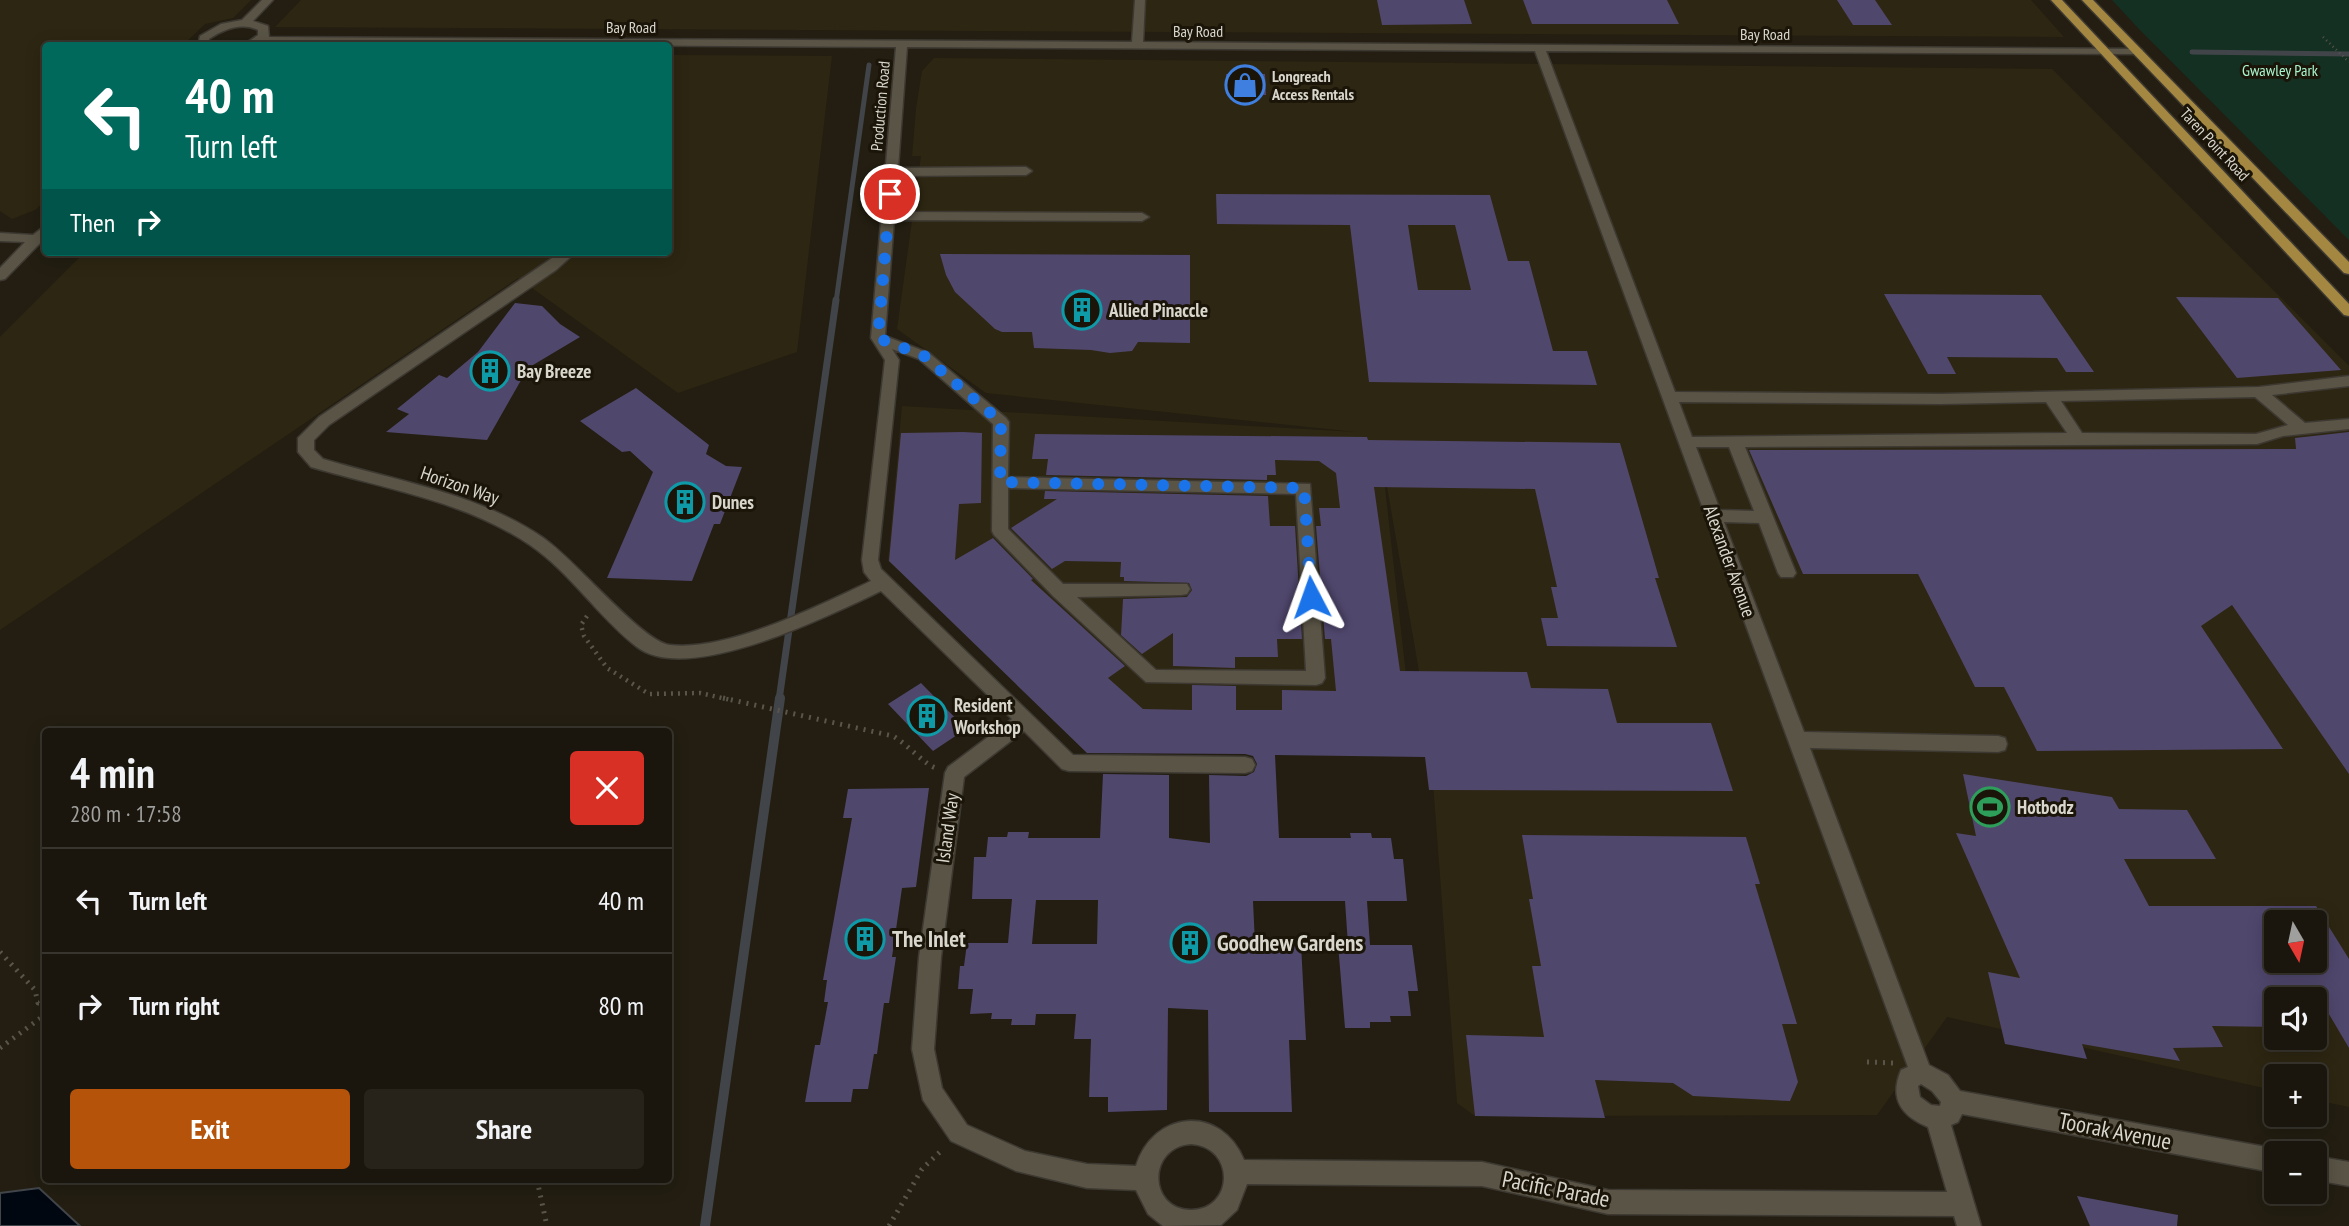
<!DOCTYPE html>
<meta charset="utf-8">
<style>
body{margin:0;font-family:"PT Sans Narrow",sans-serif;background:#27231b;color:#f1f3f6;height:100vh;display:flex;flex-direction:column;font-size:26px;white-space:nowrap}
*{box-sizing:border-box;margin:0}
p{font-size:23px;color:#9f9f9d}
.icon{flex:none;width:38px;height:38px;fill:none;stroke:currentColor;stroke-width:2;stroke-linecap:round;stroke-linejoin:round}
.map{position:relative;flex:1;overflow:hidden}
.drawer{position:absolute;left:42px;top:728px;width:630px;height:455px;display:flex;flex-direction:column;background:#1a160d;border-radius:7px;box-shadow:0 4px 18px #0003,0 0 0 2px #38352e}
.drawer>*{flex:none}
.banner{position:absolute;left:42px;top:42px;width:630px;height:214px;border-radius:7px;box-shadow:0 4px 18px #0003,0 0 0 2px #38352e;background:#00695c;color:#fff;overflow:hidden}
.needle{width:46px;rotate:171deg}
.buttons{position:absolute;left:2264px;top:910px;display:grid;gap:14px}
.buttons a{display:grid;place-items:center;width:63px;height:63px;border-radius:7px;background:#1a160d;box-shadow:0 4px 18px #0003,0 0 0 2px #38352e;font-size:35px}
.pin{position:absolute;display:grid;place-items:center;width:60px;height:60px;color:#fff;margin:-30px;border:4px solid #fff;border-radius:50%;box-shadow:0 2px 7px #0007}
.me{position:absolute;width:77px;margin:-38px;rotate:356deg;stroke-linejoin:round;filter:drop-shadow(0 0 5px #0008)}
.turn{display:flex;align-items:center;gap:24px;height:147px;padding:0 28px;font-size:32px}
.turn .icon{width:91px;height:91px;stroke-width:2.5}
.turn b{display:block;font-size:49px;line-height:60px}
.then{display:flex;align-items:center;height:66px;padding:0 28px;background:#0003;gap:14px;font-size:26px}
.round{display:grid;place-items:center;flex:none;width:74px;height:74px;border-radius:7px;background:#27231b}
.overview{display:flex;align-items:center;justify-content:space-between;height:119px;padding:0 28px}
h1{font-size:42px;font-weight:700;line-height:52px}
.primary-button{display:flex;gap:14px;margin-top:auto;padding:14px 28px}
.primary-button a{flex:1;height:80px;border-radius:7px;background:#b45309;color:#fff;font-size:28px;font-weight:700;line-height:80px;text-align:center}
.primary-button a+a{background:#27231b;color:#f1f3f6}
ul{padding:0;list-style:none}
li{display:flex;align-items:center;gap:21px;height:105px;padding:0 28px;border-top:2px solid #38352e}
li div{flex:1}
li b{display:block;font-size:26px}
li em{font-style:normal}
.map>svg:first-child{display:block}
.built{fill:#2d2612;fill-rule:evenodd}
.green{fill:#143022}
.water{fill:#000711;stroke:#414549;stroke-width:2}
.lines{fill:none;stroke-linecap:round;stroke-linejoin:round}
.stream-far2{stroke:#414549;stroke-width:5}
.stream-far1{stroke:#414549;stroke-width:7}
.stream{stroke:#414549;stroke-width:10}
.building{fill:#50476d;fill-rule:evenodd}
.minor-casing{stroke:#3d3932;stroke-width:3}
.major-casing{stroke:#3d3932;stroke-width:3}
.path-far2{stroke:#5a554a;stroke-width:2.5;stroke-dasharray:1 3.5;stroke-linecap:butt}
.path-far1{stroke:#5a554a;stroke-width:4.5;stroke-dasharray:2 5;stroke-linecap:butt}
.path{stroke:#5a554a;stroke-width:5;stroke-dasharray:2 6;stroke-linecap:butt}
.minor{fill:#595445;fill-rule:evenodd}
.major{fill:#a48740;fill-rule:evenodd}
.route{stroke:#1a73e8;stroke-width:12;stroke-dasharray:0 21.6}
.labels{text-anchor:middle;stroke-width:6;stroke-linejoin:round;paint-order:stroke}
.far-street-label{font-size:16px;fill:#d9d6cd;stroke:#1a1508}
.far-park-label{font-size:16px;fill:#a9f5ce;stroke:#1a1508}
.far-poi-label{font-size:16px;font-weight:bold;fill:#d9d6cd;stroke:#1a1508;text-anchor:start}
.poi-label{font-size:19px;font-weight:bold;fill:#d9d6cd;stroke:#1a1508;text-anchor:start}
.street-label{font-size:19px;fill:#d9d6cd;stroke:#1a1508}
.near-poi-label{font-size:23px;font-weight:bold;fill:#d9d6cd;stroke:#1a1508;text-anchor:start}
.near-street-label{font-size:23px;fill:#d9d6cd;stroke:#1a1508}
</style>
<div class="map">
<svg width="2349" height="1226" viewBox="0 0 2349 1226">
<rect width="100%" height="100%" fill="#231e11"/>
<g class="built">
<polygon points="0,0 251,0 233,18 205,24 183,45 46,46 45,201 35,210 12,219 0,211"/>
<polygon points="301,0 2031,0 2064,37 275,27"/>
<polygon points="669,55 832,56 797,352 678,393 518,278 0,630 0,337 85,252 668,252"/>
<path d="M934 58 2052 69 2349 366V1107L2315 1100V1076H2277V1091L1947 1017 1877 1115 1475 1116 1457 1103 1429 729 1381 452 1414 746 1096 743 888 561 902 406 1356 432 986 393 897 329 921 156H912L916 109 922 71ZM2277 922H2315V961H2277ZM2277 999H2315V1038H2277Z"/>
</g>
<polygon class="green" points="2112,0 2349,0 2349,240 2139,29"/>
<polygon class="water" points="39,1188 80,1226 0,1226 0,1193"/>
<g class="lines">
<g class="stream-far2">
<polyline points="2192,52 2349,54"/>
<polyline points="836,302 869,65"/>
</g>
<polyline class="stream-far1" points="779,700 836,300"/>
<polyline class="stream" points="705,1226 780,698"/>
</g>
<g class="building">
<polygon points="1377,0 1464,0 1472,24 1382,25"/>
<polygon points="1523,0 1667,0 1679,24 1532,24"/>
<polygon points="1837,0 1875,0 1892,25 1853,25"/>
<polygon points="1226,74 1265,74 1266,95 1227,95"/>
<path d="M1216 194 1490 195 1508 261H1529L1553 351H1587L1597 385 1369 382 1350 225 1217 224ZM1408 225H1455L1471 290H1418Z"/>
<polygon points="940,254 1190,255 1190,343 1138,342 1132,351 1110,353 1091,350 1034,348 1032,332 1002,332 995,329 955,292 946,275"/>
<polygon points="1884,294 2041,295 2094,372 2066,372 2057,358 1947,357 1956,374 1928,374"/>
<polygon points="2176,297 2278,298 2341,370 2237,378"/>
<polygon points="515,303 542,306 560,324 580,337 528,368 487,440 386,432 409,414 397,409 439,375 447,378 478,352"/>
<polygon points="636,388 709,445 706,454 726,466 742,467 720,524 714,524 692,581 607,578 653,472 630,451 622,452 580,421"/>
<path d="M963 432 982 433 981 503 959 504 955 560 993 538 1033 579 1031 580 1125 666 1108 678 1143 709 1192 710V685L1236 686V710H1282V690L1336 691 1331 639H1325L1316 526H1321L1319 508H1340L1336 473 1319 461 1275 460 1276 475H1267V480L1046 475 1048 459H1032L1035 434 1367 437 1368 440 1620 443 1659 578H1655L1677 647 1547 646 1541 618H1558L1551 587H1557L1535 489 1374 487 1400 671 1527 672 1531 688 1608 689 1617 723H1711L1733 791 1429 790 1425 757 1275 755 1279 838H1351L1350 833H1371L1372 838H1391L1394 859H1403L1407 901H1367L1370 945H1412L1418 991H1408L1411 1016H1390L1391 1022H1370V1028H1345L1338 944 1348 945 1345 901H1253L1255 944H1301L1306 1040H1289L1292 1112H1209L1208 1010 1168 1008 1167 1110 1108 1112V1097H1089L1091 1039H1074L1076 1014H1036L1035 1025H1011L1012 1019H991L992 1013 970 1014 973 989H958L960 966H964L967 943H1008L1012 899H972L974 857H986L988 837H1007L1008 832H1029L1028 838H1100L1103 774 1169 775V838L1210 843 1209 775 1246 776 1254 772 1257 764 1253 756 1245 754 1087 753 889 561 901 433ZM1036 900H1098L1097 944H1032Z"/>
<polygon points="2349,432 2349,774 2232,605 2201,626 2283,749 2037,751 2004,687 1975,687 1918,574 1803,574 1749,450 2296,449 2295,438"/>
<polygon points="1045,491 1268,496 1270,526 1295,526 1302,639 1277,639 1278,657 1235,657 1235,668 1173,666 1173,633 1142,654 1121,635 1123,599 1187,597 1192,590 1189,583 1124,581 1124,577 1120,577 1121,562 1065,561 1052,569 1011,528 1057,499 1044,499"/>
<polygon points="921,683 966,729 933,751 888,704"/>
<path d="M1963 774 2112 797 2119 809 2187 810 2216 859H2124L2149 906H2316L2349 959V1048L2320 999H2277V1027L2212 1026 2223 1047 2173 1048 2180 1061 2082 1044 2087 1059 2005 1044 1988 972 2020 978 1956 833 1976 836ZM2277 922H2315V961H2277Z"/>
<polygon points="929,788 916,887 902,888 892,957 896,957 889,1003 884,1003 877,1054 874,1054 868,1089 853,1089 851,1102 805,1102 815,1045 820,1045 828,1002 824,1002 827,980 823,980 852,818 843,818 848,789"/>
<polygon points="1522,835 1746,837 1760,884 1755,884 1797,1024 1782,1024 1798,1082 1790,1101 1693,1096 1673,1083 1595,1080 1605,1118 1475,1116 1466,1035 1544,1037 1532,966 1541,966 1529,899 1533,899"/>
<polygon points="2077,1196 2178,1215 2177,1226 2090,1226"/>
</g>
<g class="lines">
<g class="minor-casing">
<g id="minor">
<path d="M262 0H273L253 21 268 26 269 37 1132 42 1135 0H1145L1143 42 2141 49 2143 51 2137 54 1546 51 1675 392 1941 394 2259 387 2349 376V386L2272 395 2305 423 2349 419V429L2283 436 2257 444 1745 447 1796 573 1793 577H1781L1778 573 1759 523 1724 522 1804 732 1998 736 2005 738 2007 744 2005 750 1998 752 1810 748 1929 1065 1948 1075 1960 1091 2277 1149 2286 1153H2277V1173L1962 1114 1958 1122 1951 1125 1981 1226H1957L1954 1216 1608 1214 1482 1186 1247 1184 1237 1210 1221 1225 1163 1226 1148 1214 1136 1190 1087 1188 1016 1171 951 1141 923 1100 912 1049 919 957 945 773 948 767 1012 719 881 591C830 615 688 686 637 647 598 617 571 573 530 545 465 501 385 489 311 467L298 452V438L319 417 561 252H576L556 270 329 425 314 440V450L323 459C396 481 477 493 542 537 574 558 642 642 670 645 727 652 820 605 871 581L864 572 862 560 885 360 871 338 896 47 260 43 242 46 258 35V30C242 22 224 29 209 39L210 46H198L200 36 221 24 242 20ZM907 47 1535 51 1908 1067 1901 1070C1889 1098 1901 1116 1928 1127L1947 1192 1608 1190 1482 1162 1244 1160C1221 1104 1153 1110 1136 1166L1087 1164 1025 1151 967 1125 942 1088 934 1049 941 957 964 777 1024 731 1062 769 1069 771 1245 773 1252 771 1255 765 1252 759 1245 757 1073 755 881 569 878 560 899 360 892 349 919 359 993 424 992 531 994 535 1053 596 1146 682 1316 685 1322 683 1325 678 1310 484 1008 477 1009 422 1006 418 929 353 885 336 894 220 1142 221 1149 217 1142 213 895 212 898 176 1026 175 1032 171 1026 167 898 168ZM2255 397 2288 425 2256 434 2082 433 2061 401ZM1679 402 1941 404 2046 402 2067 433 1692 437ZM1696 447H1729L1754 511 1720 510ZM1008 488 1296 494 1306 671 1156 670 1077 597 1181 595 1187 594 1190 589 1187 584H1063L1008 529ZM1921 1084 1932 1091 1941 1102 1940 1106 1931 1105 1920 1097 1918 1086ZM1191 1144C1236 1147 1234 1210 1191 1210 1148 1210 1147 1147 1191 1144Z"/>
<polygon points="46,225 46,237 5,279 0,280 0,268 25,242 0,241 0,233 33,235"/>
<polygon points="2315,1156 2349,1162 2349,1186 2315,1180"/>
</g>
</g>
<g class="major-casing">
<g id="major">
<polygon points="2051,0 2062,0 2349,304 2349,316 2344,315"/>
<polygon points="2082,0 2093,0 2349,262 2349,274 2344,273"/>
</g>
</g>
<polyline class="path-far2" points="2323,37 2349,62"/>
<polyline class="path-far1" points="587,616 581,625 584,636 607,668 649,694 700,693 731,700"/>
<g class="path">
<path d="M723 698 893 736C907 744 925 765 936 768"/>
<polyline points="0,952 35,990 38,1003 46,1003"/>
<polyline points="0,1048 46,1014"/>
<polyline points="1867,1062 1894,1063"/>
<polyline points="537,1180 547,1226"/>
<polyline points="889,1226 922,1169 943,1149"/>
</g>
<use href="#minor" class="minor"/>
<use href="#major" class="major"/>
</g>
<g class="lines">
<polyline class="route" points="890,194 878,338 924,356 1001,422 1000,482 1304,488 1311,597"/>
</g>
<defs>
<g id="shop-ring" transform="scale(2.0125)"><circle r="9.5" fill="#1a1508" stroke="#3f7fe0" stroke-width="1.5"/><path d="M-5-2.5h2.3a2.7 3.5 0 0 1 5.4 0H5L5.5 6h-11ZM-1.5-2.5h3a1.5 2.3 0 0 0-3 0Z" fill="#3f7fe0"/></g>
<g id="building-ring" transform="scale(2.0125)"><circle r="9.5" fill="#1a1508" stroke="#0f9aa8" stroke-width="1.5"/><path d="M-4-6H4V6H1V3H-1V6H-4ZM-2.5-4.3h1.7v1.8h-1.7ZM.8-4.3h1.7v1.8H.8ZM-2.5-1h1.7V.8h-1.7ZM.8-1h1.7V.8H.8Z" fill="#0f9aa8"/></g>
<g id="stadium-ring" transform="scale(2.0125)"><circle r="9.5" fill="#1a1508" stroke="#2e9e5b" stroke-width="1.5"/><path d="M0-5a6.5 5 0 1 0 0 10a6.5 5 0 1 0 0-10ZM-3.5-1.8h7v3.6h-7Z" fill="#2e9e5b"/></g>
</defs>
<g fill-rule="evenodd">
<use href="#shop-ring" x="1245" y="85"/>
<use href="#building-ring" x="1082" y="310"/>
<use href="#building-ring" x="490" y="371"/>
<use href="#building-ring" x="685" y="502"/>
<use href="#building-ring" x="927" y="716"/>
<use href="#stadium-ring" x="1990" y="807"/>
<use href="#building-ring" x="865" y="939"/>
<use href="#building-ring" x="1190" y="943"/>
</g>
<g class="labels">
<g class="far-street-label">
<text x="631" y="33">Bay Road</text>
<text x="1198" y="37">Bay Road</text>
<text x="1765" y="40">Bay Road</text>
<text transform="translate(880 106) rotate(-85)" y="6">Production Road</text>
<text transform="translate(2215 144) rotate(47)" y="6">Taren Point Road</text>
</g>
<g class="far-park-label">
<text x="2280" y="76">Gwawley Park</text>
</g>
<g class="far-poi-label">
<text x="1272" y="82">Longreach<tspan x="1272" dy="18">Access Rentals</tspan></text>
</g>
<g class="poi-label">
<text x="1109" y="317">Allied Pinaccle</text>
<text x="517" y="378">Bay Breeze</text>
<text x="712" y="509">Dunes</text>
<text x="954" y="712">Resident<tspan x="954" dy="22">Workshop</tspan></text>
<text x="2017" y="814">Hotbodz</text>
</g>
<g class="street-label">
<text transform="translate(460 485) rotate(19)" y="7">Horizon Way</text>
<text transform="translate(1730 561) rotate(70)" y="7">Alexander Avenue</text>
<text transform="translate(947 828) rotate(-82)" y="7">Island Way</text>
</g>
<g class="near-poi-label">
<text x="892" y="947">The Inlet</text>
<text x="1217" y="951">Goodhew Gardens</text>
</g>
<g class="near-street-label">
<text transform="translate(2115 1131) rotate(11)" y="8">Toorak Avenue</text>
<text transform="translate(1556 1189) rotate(11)" y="8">Pacific Parade</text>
</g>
</g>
</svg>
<div class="buttons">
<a><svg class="needle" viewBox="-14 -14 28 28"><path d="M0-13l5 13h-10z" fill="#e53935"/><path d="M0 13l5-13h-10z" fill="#9f9f9d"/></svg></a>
<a><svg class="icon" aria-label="sound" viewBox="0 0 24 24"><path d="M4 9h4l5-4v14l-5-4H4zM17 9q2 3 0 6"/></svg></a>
<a>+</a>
<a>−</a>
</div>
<div class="pin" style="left:890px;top:194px;background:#d93025"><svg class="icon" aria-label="arrive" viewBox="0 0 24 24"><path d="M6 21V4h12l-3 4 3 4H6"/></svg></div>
<svg class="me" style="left:1311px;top:597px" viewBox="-20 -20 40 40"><path d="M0-17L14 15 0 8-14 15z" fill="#1a73e8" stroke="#fff" stroke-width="4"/></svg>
<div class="banner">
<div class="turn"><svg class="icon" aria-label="left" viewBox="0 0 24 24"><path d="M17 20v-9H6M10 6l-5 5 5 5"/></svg><div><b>40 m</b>Turn left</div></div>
<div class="then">Then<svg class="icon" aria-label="right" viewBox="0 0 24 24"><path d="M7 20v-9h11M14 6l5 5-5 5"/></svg></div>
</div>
<section class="drawer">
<div class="overview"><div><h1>4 min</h1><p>280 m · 17:58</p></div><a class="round" style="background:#d93025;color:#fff"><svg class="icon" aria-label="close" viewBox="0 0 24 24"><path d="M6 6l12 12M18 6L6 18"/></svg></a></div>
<ul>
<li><svg class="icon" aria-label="left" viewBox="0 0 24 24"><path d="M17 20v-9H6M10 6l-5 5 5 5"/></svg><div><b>Turn left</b></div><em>40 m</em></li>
<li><svg class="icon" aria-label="right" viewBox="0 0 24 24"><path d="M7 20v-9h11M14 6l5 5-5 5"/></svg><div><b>Turn right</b></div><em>80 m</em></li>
</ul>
<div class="primary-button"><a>Exit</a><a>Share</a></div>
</section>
</div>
